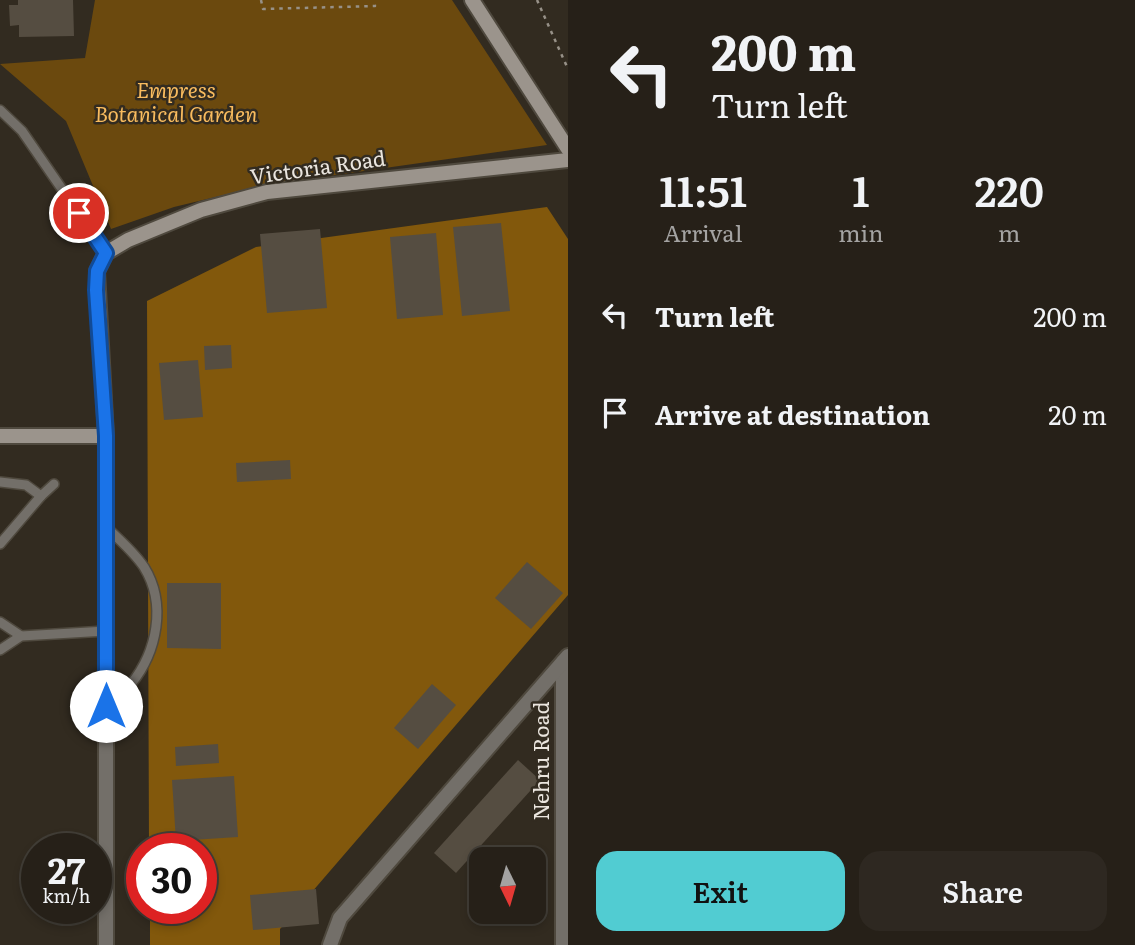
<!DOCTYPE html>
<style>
body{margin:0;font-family:Literata,serif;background:#2e2821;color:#f1f3f6;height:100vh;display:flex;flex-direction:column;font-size:26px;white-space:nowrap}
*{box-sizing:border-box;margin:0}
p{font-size:23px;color:#a4a3a2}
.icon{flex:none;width:38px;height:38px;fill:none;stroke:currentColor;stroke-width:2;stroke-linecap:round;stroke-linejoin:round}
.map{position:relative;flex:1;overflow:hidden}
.sheet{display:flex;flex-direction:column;background:#262018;width:567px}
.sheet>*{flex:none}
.banner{background:#262018;color:#f1f3f6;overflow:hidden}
.needle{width:46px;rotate:175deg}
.controls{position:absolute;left:469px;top:847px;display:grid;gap:14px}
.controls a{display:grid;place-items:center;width:77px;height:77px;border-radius:14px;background:#262018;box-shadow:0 4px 10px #0003,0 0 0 2px #423e37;font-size:35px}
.speed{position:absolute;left:21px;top:833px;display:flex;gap:14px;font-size:35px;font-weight:700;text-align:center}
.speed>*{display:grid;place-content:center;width:91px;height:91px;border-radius:50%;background:#262018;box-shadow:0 4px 10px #0003,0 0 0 2px #423e37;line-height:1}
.speed small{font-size:18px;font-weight:400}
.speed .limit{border:10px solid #d22;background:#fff;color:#111}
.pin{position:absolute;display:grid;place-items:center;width:60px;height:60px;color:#fff;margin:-30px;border:4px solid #fff;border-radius:50%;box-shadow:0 2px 7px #0007}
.me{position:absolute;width:77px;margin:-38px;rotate:0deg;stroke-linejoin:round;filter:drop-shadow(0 0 5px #0008)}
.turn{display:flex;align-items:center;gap:24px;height:147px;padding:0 28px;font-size:32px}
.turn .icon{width:91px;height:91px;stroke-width:2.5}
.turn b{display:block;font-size:49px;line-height:60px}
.eta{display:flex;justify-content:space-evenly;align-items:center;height:119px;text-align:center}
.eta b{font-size:42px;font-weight:600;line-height:49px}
.cta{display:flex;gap:14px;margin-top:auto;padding:14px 28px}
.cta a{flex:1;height:80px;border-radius:21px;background:#51ccd2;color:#111;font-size:28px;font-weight:600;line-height:80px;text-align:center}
.cta a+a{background:#2e2821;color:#f1f3f6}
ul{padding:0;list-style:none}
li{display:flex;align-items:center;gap:21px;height:98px;padding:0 28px}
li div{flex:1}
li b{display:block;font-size:26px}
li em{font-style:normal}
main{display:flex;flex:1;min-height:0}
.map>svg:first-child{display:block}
.green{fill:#6b490e}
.forest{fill:#82580c}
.building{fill:#554d41}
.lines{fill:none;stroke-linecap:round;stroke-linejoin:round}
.lane-casing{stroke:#4f493e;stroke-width:12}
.street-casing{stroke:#4f493e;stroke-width:18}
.secondary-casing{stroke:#4f493e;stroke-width:18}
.path{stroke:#979188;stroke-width:2.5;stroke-dasharray:3.5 5;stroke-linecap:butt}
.lane{stroke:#736f69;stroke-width:9}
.street{stroke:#736f69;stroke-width:14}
.secondary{stroke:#9b948c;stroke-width:14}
.route-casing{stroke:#114b97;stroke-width:18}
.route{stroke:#1a73e8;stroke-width:12}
.labels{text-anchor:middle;stroke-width:5;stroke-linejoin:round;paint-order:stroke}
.park-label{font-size:21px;font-style:italic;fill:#f8bb5e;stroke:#322b20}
.street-label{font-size:21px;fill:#eae5de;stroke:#322b20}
</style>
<main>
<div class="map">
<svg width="568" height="945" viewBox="0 0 568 945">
<rect width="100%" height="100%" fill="#322b20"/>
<polygon class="green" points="95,0 452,0 547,145 265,185 174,207 111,229 66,121 0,64 85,58"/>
<polygon class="forest" points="547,207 568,239 568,595 280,929 280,945 150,945 150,908 201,908 201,849 149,849 147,301 256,247"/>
<g class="building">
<polygon points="18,0 73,0 74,36 19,37 19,25 10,26 9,5 18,5"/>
<polygon points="501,223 510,311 462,316 453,227"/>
<polygon points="320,229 327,308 267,313 260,234"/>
<polygon points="436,233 443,315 397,319 390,237"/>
<polygon points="231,345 232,368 205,370 204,346"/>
<polygon points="198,360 203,417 164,420 159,363"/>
<polygon points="290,460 291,479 237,482 236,463"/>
<polygon points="527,562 563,593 531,629 495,598"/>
<polygon points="167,583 221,583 221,649 167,648"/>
<polygon points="432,684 456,705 418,749 394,728"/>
<polygon points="218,744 219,763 176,766 175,747"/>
<polygon points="518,760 540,780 456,873 434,853"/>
<polygon points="234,776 238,837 176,841 172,780"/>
<polygon points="316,889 319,924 253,930 250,895"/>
</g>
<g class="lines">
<g class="lane-casing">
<g id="lane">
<polyline points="0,110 22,131 106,253"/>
<polyline points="0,482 26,485 41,496"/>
<path d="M106 527C119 539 134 552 144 567 167 604 157 652 131 684 124 693 114 699 106 706"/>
<polyline points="0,544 41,496 54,484"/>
<polyline points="0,622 21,636"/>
<polyline points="0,650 21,636 106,631"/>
</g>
</g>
<g class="street-casing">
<g id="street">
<polyline points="106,436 106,945"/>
<polyline points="563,662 563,945"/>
<polyline points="330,945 340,918 568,656"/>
</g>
</g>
<g class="secondary-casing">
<g id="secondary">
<polyline points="472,0 568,149"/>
<polyline points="0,436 106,436 97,271 106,253 128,240 201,210 267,192 568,160"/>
</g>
</g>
<g class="path">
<polyline points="261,0 263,9 375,6 374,0"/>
<polyline points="537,0 568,69"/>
</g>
<use href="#lane" class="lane"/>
<use href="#street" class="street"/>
<use href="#secondary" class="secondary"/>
</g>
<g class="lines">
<g class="route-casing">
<polyline id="route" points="79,213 106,253 97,271 96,290 106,436 106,706"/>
</g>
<use href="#route" class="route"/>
</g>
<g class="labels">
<g class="park-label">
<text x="176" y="98">Empress<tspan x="176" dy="24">Botanical Garden</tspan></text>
</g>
<g class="street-label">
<text transform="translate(318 168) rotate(-8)" y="7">Victoria Road</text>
<text transform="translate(542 761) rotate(-90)" y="7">Nehru Road</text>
</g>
</g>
</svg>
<div class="controls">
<a><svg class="needle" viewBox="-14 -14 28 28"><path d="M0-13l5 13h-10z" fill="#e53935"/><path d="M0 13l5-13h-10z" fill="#a4a3a2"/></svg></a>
</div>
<div class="speed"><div>27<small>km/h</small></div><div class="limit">30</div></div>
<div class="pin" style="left:79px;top:213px;background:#d93025"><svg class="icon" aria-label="arrive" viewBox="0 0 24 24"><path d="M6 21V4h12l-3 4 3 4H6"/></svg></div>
<svg class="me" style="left:106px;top:706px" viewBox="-20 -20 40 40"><circle r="19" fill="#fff"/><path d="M0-13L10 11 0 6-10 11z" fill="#1a73e8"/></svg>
</div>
<section class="sheet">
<div class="banner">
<div class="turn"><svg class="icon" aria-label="left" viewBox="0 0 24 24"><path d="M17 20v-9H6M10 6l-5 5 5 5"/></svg><div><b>200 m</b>Turn left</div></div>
</div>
<div class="eta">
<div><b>11:51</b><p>Arrival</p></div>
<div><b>1</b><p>min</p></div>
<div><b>220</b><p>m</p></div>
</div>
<ul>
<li><svg class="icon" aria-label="left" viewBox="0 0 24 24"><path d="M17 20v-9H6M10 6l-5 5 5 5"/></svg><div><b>Turn left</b></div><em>200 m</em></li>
<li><svg class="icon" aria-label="arrive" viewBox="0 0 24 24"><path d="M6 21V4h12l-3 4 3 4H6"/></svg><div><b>Arrive at destination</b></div><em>20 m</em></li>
</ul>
<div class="cta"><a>Exit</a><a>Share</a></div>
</section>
</main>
